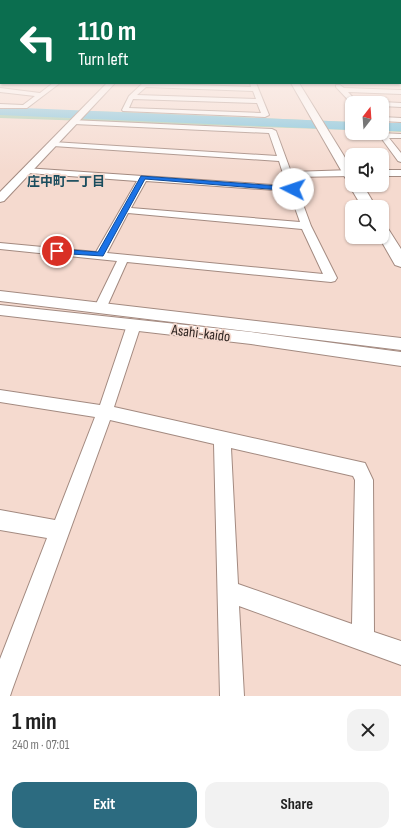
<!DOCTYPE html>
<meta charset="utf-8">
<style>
body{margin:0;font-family:"Sofia Sans Condensed","Noto Sans JP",sans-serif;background:#f2f2f2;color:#222;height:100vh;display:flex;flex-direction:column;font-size:15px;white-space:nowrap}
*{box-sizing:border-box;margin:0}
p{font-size:13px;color:#767676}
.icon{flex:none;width:22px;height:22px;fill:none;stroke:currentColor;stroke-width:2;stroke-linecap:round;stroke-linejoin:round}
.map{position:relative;height:696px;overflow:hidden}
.details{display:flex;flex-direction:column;background:#fff;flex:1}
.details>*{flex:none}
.guide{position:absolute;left:0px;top:0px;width:401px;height:84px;box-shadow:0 1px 3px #0004;background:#0b6e4f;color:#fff;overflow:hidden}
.needle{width:26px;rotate:17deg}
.fabs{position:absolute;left:345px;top:96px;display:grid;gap:8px}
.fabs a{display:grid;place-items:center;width:44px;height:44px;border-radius:8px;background:#fff;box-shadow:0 1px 3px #0004;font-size:20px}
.pin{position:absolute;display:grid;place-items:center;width:34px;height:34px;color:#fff;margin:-17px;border:2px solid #fff;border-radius:50%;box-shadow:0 1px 4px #0007}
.me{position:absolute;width:44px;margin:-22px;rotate:274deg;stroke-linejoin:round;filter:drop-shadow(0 0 3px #0008)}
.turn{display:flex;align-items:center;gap:14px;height:84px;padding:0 12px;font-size:18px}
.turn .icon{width:52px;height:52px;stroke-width:2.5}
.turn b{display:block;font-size:28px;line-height:34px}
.round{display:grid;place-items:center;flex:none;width:42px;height:42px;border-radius:12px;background:#f2f2f2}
.overview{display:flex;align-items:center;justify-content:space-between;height:68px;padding:0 12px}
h1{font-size:24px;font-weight:700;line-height:30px}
.button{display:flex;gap:8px;margin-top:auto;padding:8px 12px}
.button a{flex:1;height:46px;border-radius:12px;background:#2c6b80;color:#fff;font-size:16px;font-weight:700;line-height:46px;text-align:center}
.button a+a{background:#f2f2f2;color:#222}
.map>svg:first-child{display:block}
.green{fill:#9ecaab}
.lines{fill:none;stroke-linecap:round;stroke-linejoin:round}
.river{fill:#6fc0dd;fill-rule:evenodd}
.minor-casing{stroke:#a38a80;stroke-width:2}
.tertiary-casing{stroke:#a38a80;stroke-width:2}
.secondary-casing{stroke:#a38a80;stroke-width:2}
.minor{fill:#fff;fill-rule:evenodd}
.tertiary{fill:#fff;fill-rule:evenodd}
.secondary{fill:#fff;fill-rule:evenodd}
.route{fill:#1a73e8;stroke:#114b97}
.labels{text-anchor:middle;stroke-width:3.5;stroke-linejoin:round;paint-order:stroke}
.far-neighbourhood-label{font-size:13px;font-weight:bold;fill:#194c5d;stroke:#f5dacf}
.street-label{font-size:15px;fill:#2e2420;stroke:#f5dacf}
</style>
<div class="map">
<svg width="401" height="696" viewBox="0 0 401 696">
<rect width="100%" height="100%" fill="#f5dacf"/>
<g class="green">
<polygon points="0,109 124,112 352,122 352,130 0,118"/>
<polygon points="382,123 401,123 401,132 382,131"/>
</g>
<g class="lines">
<g class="river">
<polygon points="0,107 352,122 352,130 0,115"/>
<rect x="382" y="123" width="19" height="8"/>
</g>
<g class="minor-casing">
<g id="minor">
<rect x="0" y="77" width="1" height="4"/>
<polygon points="53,83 60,83 27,108 0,108 0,104 23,105 35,96 0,92 0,88 40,93"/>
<path d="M143 83 251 87 250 83H256L269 115 265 117 123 111 122 110 129 96ZM146 87 253 91 256 99 137 95ZM133 99 257 103 261 113 129 108Z"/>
<polygon points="336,85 340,85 344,88 401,90 401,94 348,92 358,103 352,104 336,87"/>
<polygon points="382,102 401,103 401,107 382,106 382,103 379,103"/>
<polygon points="382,117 401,118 401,122 382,121"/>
<path d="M71 120 272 129 276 131 291 172 352 170V176L293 177 311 226 337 278 335 281 331 282 127 262 105 311 100 312 95 311 94 308 117 261 0 249V243L96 252 137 181 28 173 25 172 24 170 25 168 287 186 279 161 53 146 49 144 53 142 277 156 269 133 74 124 70 122ZM146 181 289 191 300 222 131 208ZM128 213 302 229 323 274 107 253Z"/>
<polygon points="380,133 401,134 401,138 389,138 401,153 401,162 398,161 379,135"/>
<rect x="382" y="170" width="19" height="6"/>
<path d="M134 320 139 322 141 325 114 407 365 463 373 480 374 632 401 641V665L239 606 244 696H220L214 444 110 420 12 690 10 696H0V659L47 538 0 530V510L55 520 95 417 0 402V390L100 405 127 325 129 322ZM231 448 353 476 355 480 352 624 238 584Z"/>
</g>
</g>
<g class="tertiary-casing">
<g id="tertiary">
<rect x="400" y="78" width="1" height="4"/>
<polygon points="107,83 115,83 4,201 0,202 0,192"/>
<polygon points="0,291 401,338 401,350 0,301"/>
<polygon points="0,305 251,332 401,352 401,366 251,344 0,315"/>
</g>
</g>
<g class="secondary-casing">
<g id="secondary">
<polygon points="291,83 299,83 352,169 352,185 363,185 376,207 362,207 349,185 351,183 347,182 346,179"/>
<polygon points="382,226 387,227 401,249 401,267 395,265 379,237 382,237"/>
</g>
</g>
<use href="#minor" class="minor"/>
<use href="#tertiary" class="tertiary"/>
<use href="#secondary" class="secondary"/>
</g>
<linearGradient id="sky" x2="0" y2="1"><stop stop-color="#77b9e4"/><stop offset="0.43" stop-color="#faeee9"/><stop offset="1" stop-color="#faeee9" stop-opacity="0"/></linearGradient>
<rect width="401" height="171" fill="url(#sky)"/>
<polygon class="route" points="141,176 293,187 296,189 293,191 145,179 103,256 55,253 55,249 57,249 98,252"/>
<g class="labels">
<g class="far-neighbourhood-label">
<text x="66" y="186">庄中町一丁目</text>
</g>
<g class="street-label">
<text transform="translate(201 333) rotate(7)" y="5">Asahi-kaido</text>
</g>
</g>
</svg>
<div class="fabs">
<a><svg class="needle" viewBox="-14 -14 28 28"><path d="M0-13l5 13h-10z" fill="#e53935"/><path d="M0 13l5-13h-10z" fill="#767676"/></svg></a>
<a><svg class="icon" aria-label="sound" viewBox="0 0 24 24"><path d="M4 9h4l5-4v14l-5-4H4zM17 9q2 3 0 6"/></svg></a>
<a><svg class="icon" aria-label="search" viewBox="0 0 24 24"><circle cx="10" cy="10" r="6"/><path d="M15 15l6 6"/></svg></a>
</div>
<div class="pin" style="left:57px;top:251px;background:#d93025"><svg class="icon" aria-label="arrive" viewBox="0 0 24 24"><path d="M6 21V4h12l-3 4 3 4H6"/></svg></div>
<svg class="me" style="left:293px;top:189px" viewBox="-20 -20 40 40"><circle r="19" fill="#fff"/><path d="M0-13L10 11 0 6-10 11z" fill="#1a73e8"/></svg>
<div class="guide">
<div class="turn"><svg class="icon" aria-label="left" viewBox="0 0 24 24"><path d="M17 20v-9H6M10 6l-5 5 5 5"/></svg><div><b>110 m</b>Turn left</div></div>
</div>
</div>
<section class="details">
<div class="overview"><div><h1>1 min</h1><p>240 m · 07:01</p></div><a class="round"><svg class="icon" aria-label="close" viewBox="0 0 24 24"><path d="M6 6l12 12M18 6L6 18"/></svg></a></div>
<div class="button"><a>Exit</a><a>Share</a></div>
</section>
